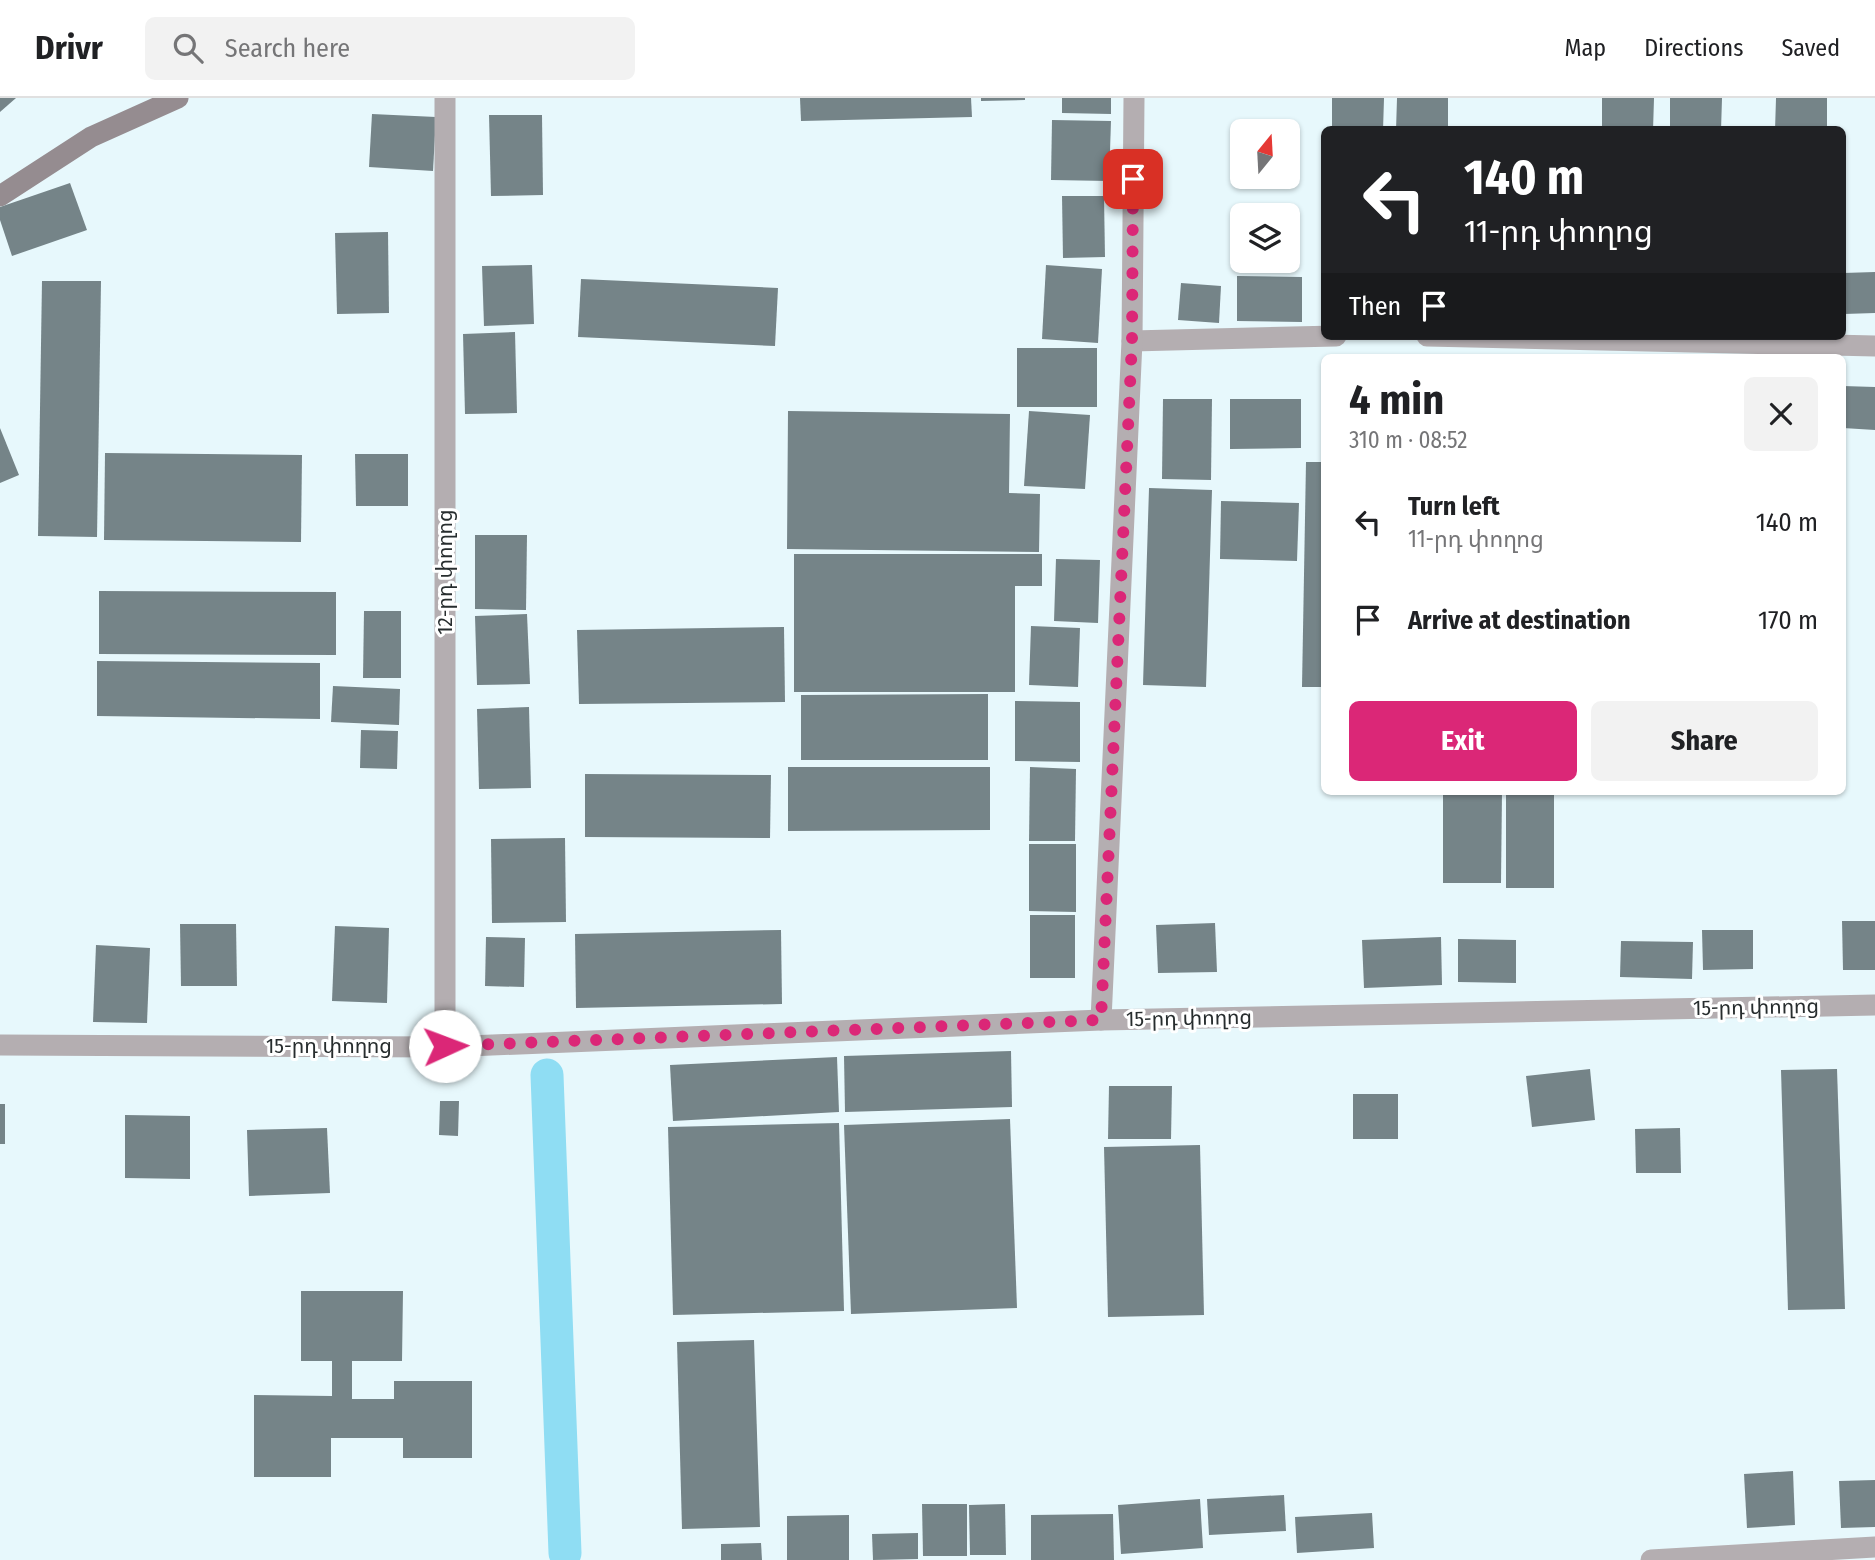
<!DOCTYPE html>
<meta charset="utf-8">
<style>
body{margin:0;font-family:"Fira Sans Condensed","Noto Sans Armenian",sans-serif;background:#f2f2f2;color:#202124;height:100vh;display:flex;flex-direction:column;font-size:26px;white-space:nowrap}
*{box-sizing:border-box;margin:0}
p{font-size:23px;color:#757577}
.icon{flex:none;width:38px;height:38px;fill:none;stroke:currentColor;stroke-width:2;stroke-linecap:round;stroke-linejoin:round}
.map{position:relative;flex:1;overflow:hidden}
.panel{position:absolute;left:1321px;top:256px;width:525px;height:441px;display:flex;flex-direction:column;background:#fff;border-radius:10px;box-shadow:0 2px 5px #0004}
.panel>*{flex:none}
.banner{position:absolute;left:1321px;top:28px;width:525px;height:214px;border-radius:10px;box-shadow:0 2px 5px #0004;background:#202124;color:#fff;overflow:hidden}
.needle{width:46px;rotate:18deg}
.tools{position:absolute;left:1230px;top:21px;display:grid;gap:14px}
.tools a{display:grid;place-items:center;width:70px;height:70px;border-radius:10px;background:#fff;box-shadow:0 2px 5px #0004;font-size:35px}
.pin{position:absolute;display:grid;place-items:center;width:60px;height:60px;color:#fff;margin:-30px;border-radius:14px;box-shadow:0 4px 10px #0006}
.me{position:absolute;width:77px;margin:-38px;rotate:88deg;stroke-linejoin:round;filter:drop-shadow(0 0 5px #0008)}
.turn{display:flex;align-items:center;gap:24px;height:147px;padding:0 28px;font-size:32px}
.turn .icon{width:91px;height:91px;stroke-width:2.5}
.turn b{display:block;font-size:49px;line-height:60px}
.then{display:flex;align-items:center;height:66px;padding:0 28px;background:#0003;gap:14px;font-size:26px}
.round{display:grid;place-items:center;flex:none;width:74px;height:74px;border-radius:10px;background:#f2f2f2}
.head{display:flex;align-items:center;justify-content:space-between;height:119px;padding:0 28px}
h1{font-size:42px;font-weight:700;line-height:52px}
.cta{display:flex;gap:14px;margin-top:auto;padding:14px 28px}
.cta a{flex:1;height:80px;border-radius:10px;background:#db2777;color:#fff;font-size:28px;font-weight:700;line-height:80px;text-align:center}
.cta a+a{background:#f2f2f2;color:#202124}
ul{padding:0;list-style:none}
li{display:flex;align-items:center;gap:21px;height:98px;padding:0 28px}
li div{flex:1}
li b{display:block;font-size:26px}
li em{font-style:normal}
header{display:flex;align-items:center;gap:42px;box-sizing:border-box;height:98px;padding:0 35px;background:#fff;border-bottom:2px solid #e0e0e0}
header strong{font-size:33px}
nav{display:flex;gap:38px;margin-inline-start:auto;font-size:24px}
.search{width:490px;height:63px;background:#f2f2f2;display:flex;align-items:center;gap:18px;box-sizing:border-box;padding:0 24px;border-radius:10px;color:#757577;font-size:26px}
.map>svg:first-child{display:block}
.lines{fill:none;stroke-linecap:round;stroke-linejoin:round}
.canal{stroke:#8fddf3;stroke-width:33}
.building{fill:#758488}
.street{stroke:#b4aeb1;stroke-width:21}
.secondary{stroke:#958c90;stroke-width:21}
.route{stroke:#db2777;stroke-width:12;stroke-dasharray:0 21.6}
.labels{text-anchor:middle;stroke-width:6;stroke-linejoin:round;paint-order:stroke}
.street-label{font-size:21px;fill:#272d2e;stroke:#fff}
</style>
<header>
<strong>Drivr</strong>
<div class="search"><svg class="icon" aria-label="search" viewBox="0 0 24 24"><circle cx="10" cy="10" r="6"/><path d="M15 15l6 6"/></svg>Search here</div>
<nav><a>Map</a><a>Directions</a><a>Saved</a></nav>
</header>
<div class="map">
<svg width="1875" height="1462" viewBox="0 0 1875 1462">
<rect width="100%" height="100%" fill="#e7f8fc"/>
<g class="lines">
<polyline class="canal" points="547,977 565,1455"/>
</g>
<g class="building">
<polygon points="0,0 16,0 0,14"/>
<polygon points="800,0 971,0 972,19 801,23"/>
<polygon points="981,0 1025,0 1025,2 981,3"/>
<polygon points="1062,0 1111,0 1111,16 1062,15"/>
<polygon points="1332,0 1384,0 1383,32 1332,32"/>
<polygon points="1397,0 1448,0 1448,32 1396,32"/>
<polygon points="1602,0 1654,0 1653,32 1602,32"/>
<polygon points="1670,0 1722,0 1721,32 1670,32"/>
<polygon points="1776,0 1827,0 1827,32 1775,32"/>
<polygon points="372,16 436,19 433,73 369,69"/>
<polygon points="489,17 542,17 543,97 491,98"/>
<polygon points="1052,22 1111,23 1109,83 1051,82"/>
<polygon points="70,85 87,132 12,158 0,122 0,109"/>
<polygon points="1062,98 1104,98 1105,159 1063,160"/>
<polygon points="388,134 389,215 337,216 335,135"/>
<polygon points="532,167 534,226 484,228 482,168"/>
<polygon points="1046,167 1102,171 1098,245 1042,241"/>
<polygon points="1875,174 1875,215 1844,216 1843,175"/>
<polygon points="1237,178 1302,179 1302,224 1237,223"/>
<polygon points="581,181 778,190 775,248 578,239"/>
<polygon points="42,183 101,183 97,439 38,438"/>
<polygon points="1181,185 1221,188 1219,225 1178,222"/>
<polygon points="515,234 517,315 465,316 463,236"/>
<rect x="1017" y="250" width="80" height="59"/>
<polygon points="1843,288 1875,289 1875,332 1843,330"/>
<polygon points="1163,301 1212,301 1211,382 1162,381"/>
<polygon points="1230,301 1301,301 1301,350 1230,351"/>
<polygon points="788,313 1010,316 1009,395 1040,396 1039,454 787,451"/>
<polygon points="1029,313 1090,317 1085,391 1024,388"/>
<polygon points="0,330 19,377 0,385"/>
<polygon points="105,355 302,357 301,444 104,442"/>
<polygon points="355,356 408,356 408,408 356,408"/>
<polygon points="1306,364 1325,364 1325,589 1302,589"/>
<polygon points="1149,390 1212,392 1206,589 1143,587"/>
<polygon points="1221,403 1299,405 1297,463 1220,461"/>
<polygon points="475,437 527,437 526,512 475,511"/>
<polygon points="794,456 1042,456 1042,488 1015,488 1015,594 794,594"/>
<polygon points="1056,461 1100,462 1098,525 1054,523"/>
<polygon points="99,493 336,494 336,557 99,556"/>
<polygon points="364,513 401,513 401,580 363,580"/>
<polygon points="527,516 530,586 477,587 475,518"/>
<polygon points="1031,528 1080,530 1078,589 1029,587"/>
<polygon points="784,529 785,604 579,606 577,532"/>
<polygon points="97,563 320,565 320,621 97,618"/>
<polygon points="333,588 400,591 399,627 331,624"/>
<polygon points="988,596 988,662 801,662 801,597"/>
<polygon points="1015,603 1080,604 1080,664 1015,663"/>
<polygon points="529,609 531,690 479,691 477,611"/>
<polygon points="361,632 398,633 397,671 360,670"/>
<polygon points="788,669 990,669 990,732 788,733"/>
<polygon points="1030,669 1076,671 1075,743 1029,743"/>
<polygon points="585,676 771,677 770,740 585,739"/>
<polygon points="1443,693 1502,693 1501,785 1443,785"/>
<rect x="1506" y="693" width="48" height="97"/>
<polygon points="565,740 566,824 492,825 491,741"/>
<polygon points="1029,746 1076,746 1076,814 1029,813"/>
<rect x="1030" y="817" width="45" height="63"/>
<polygon points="1842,823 1875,823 1875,872 1843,872"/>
<polygon points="1215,825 1217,874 1158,875 1156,827"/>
<polygon points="180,826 236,826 237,888 181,888"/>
<polygon points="335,828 389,830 387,905 332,903"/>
<polygon points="781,832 782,906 576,910 575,836"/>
<polygon points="1702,832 1753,832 1753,871 1703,872"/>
<polygon points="486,839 525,840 524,889 485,888"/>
<polygon points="1441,839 1442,887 1364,890 1362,842"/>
<polygon points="1458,841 1516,842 1516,885 1458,884"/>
<polygon points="1621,843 1693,844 1692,881 1620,879"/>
<polygon points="96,847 150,850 147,925 93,924"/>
<polygon points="1011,953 1012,1009 845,1014 844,958"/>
<polygon points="837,959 839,1014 673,1023 670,967"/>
<polygon points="1590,971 1595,1022 1532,1029 1526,978"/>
<polygon points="1837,971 1845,1211 1788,1212 1781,972"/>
<polygon points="1109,988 1172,988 1171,1041 1108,1041"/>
<rect x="1353" y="996" width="45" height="45"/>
<polygon points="440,1003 459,1003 458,1038 439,1037"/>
<rect x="0" y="1006" width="5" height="40"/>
<polygon points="125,1017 190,1018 190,1081 125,1080"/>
<polygon points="1010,1021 1017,1210 851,1216 844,1027"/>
<polygon points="839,1025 844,1213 673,1217 668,1029"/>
<polygon points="327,1030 330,1095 249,1098 247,1032"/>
<polygon points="1680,1030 1681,1075 1636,1075 1635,1031"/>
<polygon points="1200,1047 1204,1217 1108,1219 1104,1049"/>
<polygon points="301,1193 403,1193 402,1263 352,1263 352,1301 394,1301 394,1283 472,1283 472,1360 403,1360 403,1340 331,1340 331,1379 254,1379 254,1297 332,1298 332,1263 301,1263"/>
<polygon points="754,1242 760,1429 682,1431 677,1244"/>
<polygon points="1793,1373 1795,1427 1747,1430 1744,1376"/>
<polygon points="1875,1382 1875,1429 1841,1430 1839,1383"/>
<polygon points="1284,1397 1286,1433 1209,1437 1207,1401"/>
<polygon points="1200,1401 1203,1450 1121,1456 1118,1407"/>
<polygon points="922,1406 967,1406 967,1458 923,1458"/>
<polygon points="1005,1406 1006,1457 970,1457 969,1407"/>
<polygon points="1372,1415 1374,1450 1297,1455 1295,1419"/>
<polygon points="1113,1416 1114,1462 1031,1462 1031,1417"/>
<polygon points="849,1417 849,1462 787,1462 787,1418"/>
<polygon points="918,1435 918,1461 873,1462 872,1436"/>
<polygon points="761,1445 762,1462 721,1462 721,1446"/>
</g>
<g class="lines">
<g class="street">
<polyline points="1427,238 1875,248"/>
<polyline points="1132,243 1336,238"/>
<polyline points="1101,922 1132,243 1134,0"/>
<polyline points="0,947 445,949 1101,922 1875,907"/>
<polyline points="445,949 445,0"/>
<polyline points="1651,1462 1875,1449"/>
</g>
<polyline class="secondary" points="0,98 91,39 178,0"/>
</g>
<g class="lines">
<polyline class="route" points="445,948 1101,922 1132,243 1133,81"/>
</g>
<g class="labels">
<g class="street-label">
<text transform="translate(445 474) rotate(-90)" y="7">12-րդ փողոց</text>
<text transform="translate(1756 909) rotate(-1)" y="7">15-րդ փողոց</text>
<text transform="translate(1189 920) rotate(-1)" y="7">15-րդ փողոց</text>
<text x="329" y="955">15-րդ փողոց</text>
</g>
</g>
</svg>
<div class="tools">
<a><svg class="needle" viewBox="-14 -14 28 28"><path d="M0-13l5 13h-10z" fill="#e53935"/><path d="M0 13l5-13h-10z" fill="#757577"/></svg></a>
<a><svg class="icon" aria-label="layers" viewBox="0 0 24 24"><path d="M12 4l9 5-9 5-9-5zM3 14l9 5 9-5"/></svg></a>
</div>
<div class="pin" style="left:1133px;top:81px;background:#d93025"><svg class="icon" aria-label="arrive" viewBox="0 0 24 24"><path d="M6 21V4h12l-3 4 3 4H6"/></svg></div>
<svg class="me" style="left:445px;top:948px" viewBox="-20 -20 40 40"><circle r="19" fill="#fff"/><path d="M0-13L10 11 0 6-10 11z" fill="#db2777"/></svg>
<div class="banner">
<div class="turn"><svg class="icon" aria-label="left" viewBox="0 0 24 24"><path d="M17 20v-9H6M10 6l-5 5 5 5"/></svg><div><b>140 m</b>11-րդ փողոց</div></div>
<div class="then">Then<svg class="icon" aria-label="arrive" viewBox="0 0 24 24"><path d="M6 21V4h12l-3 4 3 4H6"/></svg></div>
</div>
<section class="panel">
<div class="head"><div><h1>4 min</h1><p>310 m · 08:52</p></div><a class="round"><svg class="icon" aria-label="close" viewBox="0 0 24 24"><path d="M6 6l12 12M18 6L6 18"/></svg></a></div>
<ul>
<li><svg class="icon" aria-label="left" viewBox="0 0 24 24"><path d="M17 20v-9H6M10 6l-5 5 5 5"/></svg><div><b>Turn left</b><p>11-րդ փողոց</p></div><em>140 m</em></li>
<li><svg class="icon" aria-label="arrive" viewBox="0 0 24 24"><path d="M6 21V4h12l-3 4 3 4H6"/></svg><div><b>Arrive at destination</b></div><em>170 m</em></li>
</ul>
<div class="cta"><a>Exit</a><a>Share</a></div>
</section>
</div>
